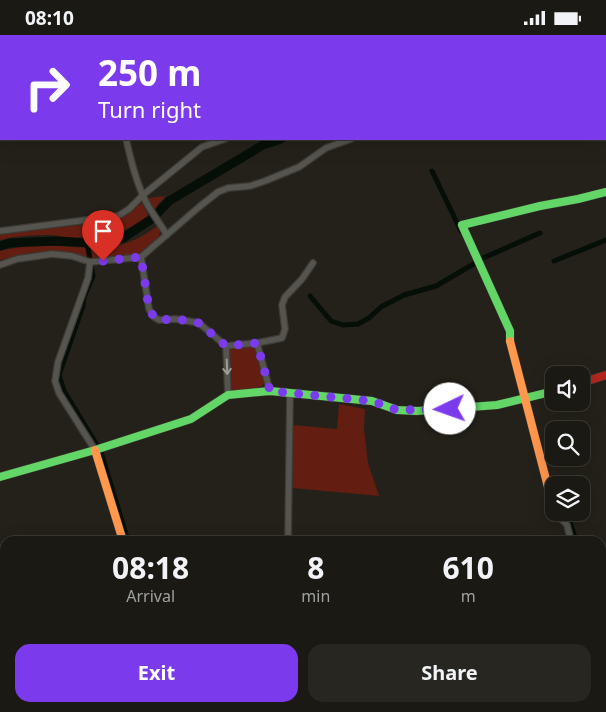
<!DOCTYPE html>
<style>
body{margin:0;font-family:"Noto Sans",sans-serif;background:#272621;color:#f1f3f6;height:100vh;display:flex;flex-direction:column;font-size:19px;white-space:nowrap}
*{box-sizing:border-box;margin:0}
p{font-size:16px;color:#9fa0a0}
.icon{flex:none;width:28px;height:28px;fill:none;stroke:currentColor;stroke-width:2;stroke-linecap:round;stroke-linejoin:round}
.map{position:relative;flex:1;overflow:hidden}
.side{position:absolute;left:0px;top:501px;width:606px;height:176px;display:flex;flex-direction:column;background:#1a1913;border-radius:15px 15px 0 0;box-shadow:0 5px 20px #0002,0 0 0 1px #383833}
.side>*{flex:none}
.hud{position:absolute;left:0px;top:0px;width:606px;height:105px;box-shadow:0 5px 20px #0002,0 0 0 1px #383833;background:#7c3aed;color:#fff;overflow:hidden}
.buttons{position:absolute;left:545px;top:331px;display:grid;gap:10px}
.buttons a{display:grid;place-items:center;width:45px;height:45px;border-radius:10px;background:#1a1913;box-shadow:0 5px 20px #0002,0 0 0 1px #383833;font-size:25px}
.pin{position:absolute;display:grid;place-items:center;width:42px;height:42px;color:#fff;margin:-51px -21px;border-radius:50% 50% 50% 0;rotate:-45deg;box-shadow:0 0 5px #0007}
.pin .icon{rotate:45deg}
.me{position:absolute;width:55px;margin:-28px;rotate:267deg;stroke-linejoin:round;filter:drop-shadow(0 0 4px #0008)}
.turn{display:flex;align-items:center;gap:18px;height:105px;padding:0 15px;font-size:22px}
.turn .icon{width:65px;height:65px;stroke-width:2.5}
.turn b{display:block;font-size:35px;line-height:42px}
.eta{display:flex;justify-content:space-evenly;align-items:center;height:85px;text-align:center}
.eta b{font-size:30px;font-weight:700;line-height:35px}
.cta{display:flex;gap:10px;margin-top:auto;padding:10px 15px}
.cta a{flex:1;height:58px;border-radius:15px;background:#7c3aed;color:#fff;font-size:20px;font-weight:700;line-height:58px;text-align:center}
.cta a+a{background:#272621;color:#f1f3f6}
.status{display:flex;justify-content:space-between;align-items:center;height:35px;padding:0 25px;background:#1a1913;direction:ltr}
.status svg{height:14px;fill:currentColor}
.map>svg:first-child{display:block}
.green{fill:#631d11}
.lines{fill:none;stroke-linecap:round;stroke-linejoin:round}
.canal{stroke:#050e07;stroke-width:5}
.river{stroke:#050e07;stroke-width:9}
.street-casing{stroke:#3d3b35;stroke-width:8}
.fast-casing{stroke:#3d3b35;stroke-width:9}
.slow-casing{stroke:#3d3b35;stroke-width:9}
.jam-casing{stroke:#3d3b35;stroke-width:9}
.street{stroke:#56544f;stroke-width:5.5}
.fast{stroke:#63d668;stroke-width:8}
.slow{stroke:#ff974d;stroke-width:8}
.jam{stroke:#b3261e;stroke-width:8}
.oneway{stroke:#9e9c94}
.route{stroke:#7c3aed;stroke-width:9;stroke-dasharray:0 16.2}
</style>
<div class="status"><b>08:10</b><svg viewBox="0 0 49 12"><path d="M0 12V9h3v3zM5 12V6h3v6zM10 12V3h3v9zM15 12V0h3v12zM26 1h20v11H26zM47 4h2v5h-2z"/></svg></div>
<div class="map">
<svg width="606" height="677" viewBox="0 0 606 677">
<rect width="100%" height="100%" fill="#232119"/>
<g class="green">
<polygon points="166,161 158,169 155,175 148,163"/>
<path d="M142 168 149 182C130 193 110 204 88 204 75 204 62 201 50 200 36 200 13 201 0 205V200L9 198 108 187 121 183Z"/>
<path d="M157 191 160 196 159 202 140 220 90 223 76 219 54 217 31 218 0 225V216C12 213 26 211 38 210 46 210 54 211 62 211 100 214 125 216 157 191Z"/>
<polygon points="251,311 256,312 264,348 262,352 234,356 232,354 228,318 230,314"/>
<polygon points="339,369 365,374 364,394 368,428 379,461 293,453 293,390 337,394"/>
</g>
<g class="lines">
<g class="canal">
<polyline points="432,136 461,196"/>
<polyline points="85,207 88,213 93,241 84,262 83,271 59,340 64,356 97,410"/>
<polyline points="481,224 540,198"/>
<polyline points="554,226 606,205"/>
<polyline points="310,261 331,286 343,290 358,289 369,283 381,272 404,260 436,251 477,227"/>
<polyline points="101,417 128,506"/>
<polyline points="560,478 570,487 576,506"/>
<polyline points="507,677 510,672"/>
</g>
<g class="river">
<polyline points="605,45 606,45"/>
<polyline points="0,211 10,208 55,206 93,208 123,203 153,183 169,166 263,110 281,104"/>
</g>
<g class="street-casing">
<g id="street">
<polyline points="17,0 17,1"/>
<polyline points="106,0 106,1"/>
<polyline points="586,0 586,1"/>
<polyline points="605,26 606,26"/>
<polyline points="605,79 606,79"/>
<path d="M126 104C131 125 136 147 146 167 152 178 160 189 167 200"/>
<polyline points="0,196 118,181 129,174 143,160 202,112 225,104"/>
<polyline points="141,222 149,274 154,282 159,285 176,284 199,288 226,311"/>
<polyline points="90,227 88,243 58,327 55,346 59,358 95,415"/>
<polyline points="0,230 17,224 52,219 72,221 90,227 141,222 199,172 218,157 228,153 250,151 265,146 299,132 326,113 351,104"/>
<polyline points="257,308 282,303 285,294 282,270 285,262 302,244 313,228"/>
<polyline points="228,360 226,311 257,308 270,356"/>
<polyline points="556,478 567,490 571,506"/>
<polyline points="288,506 290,358"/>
<polyline points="0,545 5,559"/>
<polyline points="601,617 606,616"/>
<polyline points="0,665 4,628 5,624"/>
<polyline points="278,677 278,672"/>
<polyline points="484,677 485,672"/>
</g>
</g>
<g class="fast-casing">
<g id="fast">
<polyline points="510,306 510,296 462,190 540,171 578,164 606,157"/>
<polyline points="0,442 95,415 191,384 228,360 270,356 372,366 397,375 417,376 497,370 554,356"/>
<polyline points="168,672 169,677"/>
</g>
</g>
<g class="slow-casing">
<g id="slow">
<polyline points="510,306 554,475"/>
<polyline points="95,415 123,506"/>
</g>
</g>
<g class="jam-casing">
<polyline id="jam" points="581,348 606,340"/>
</g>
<use href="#street" class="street"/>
<use href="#fast" class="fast"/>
<use href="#slow" class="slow"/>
<use href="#jam" class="jam"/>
</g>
<defs><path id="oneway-shaft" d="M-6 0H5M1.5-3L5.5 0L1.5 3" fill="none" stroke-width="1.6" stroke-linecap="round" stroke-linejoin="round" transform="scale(1.25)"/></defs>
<use class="oneway" href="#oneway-shaft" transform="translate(227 332) rotate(88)"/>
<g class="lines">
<polyline class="route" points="103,226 141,222 149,274 154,282 159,285 176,284 199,288 226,311 257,308 270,356 372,366 397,375 450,374"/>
</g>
</svg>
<div class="buttons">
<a><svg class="icon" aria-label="sound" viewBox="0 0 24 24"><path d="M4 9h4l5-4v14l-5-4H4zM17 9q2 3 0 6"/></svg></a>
<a><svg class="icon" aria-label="search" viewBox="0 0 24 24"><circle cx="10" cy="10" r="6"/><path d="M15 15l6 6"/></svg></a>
<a><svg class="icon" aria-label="layers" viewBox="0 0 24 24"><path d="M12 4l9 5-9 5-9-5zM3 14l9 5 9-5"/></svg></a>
</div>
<div class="pin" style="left:103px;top:226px;background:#d93025"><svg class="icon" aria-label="arrive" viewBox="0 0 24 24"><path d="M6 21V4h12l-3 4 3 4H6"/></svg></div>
<svg class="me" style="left:450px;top:374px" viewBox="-20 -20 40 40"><circle r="19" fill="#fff"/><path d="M0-13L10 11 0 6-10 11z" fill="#7c3aed"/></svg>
<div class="hud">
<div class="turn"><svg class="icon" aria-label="right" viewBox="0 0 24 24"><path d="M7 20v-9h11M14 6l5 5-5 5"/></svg><div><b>250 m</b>Turn right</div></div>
</div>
<section class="side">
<div class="eta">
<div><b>08:18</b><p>Arrival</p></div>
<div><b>8</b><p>min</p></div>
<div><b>610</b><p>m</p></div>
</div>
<div class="cta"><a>Exit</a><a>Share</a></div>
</section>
</div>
